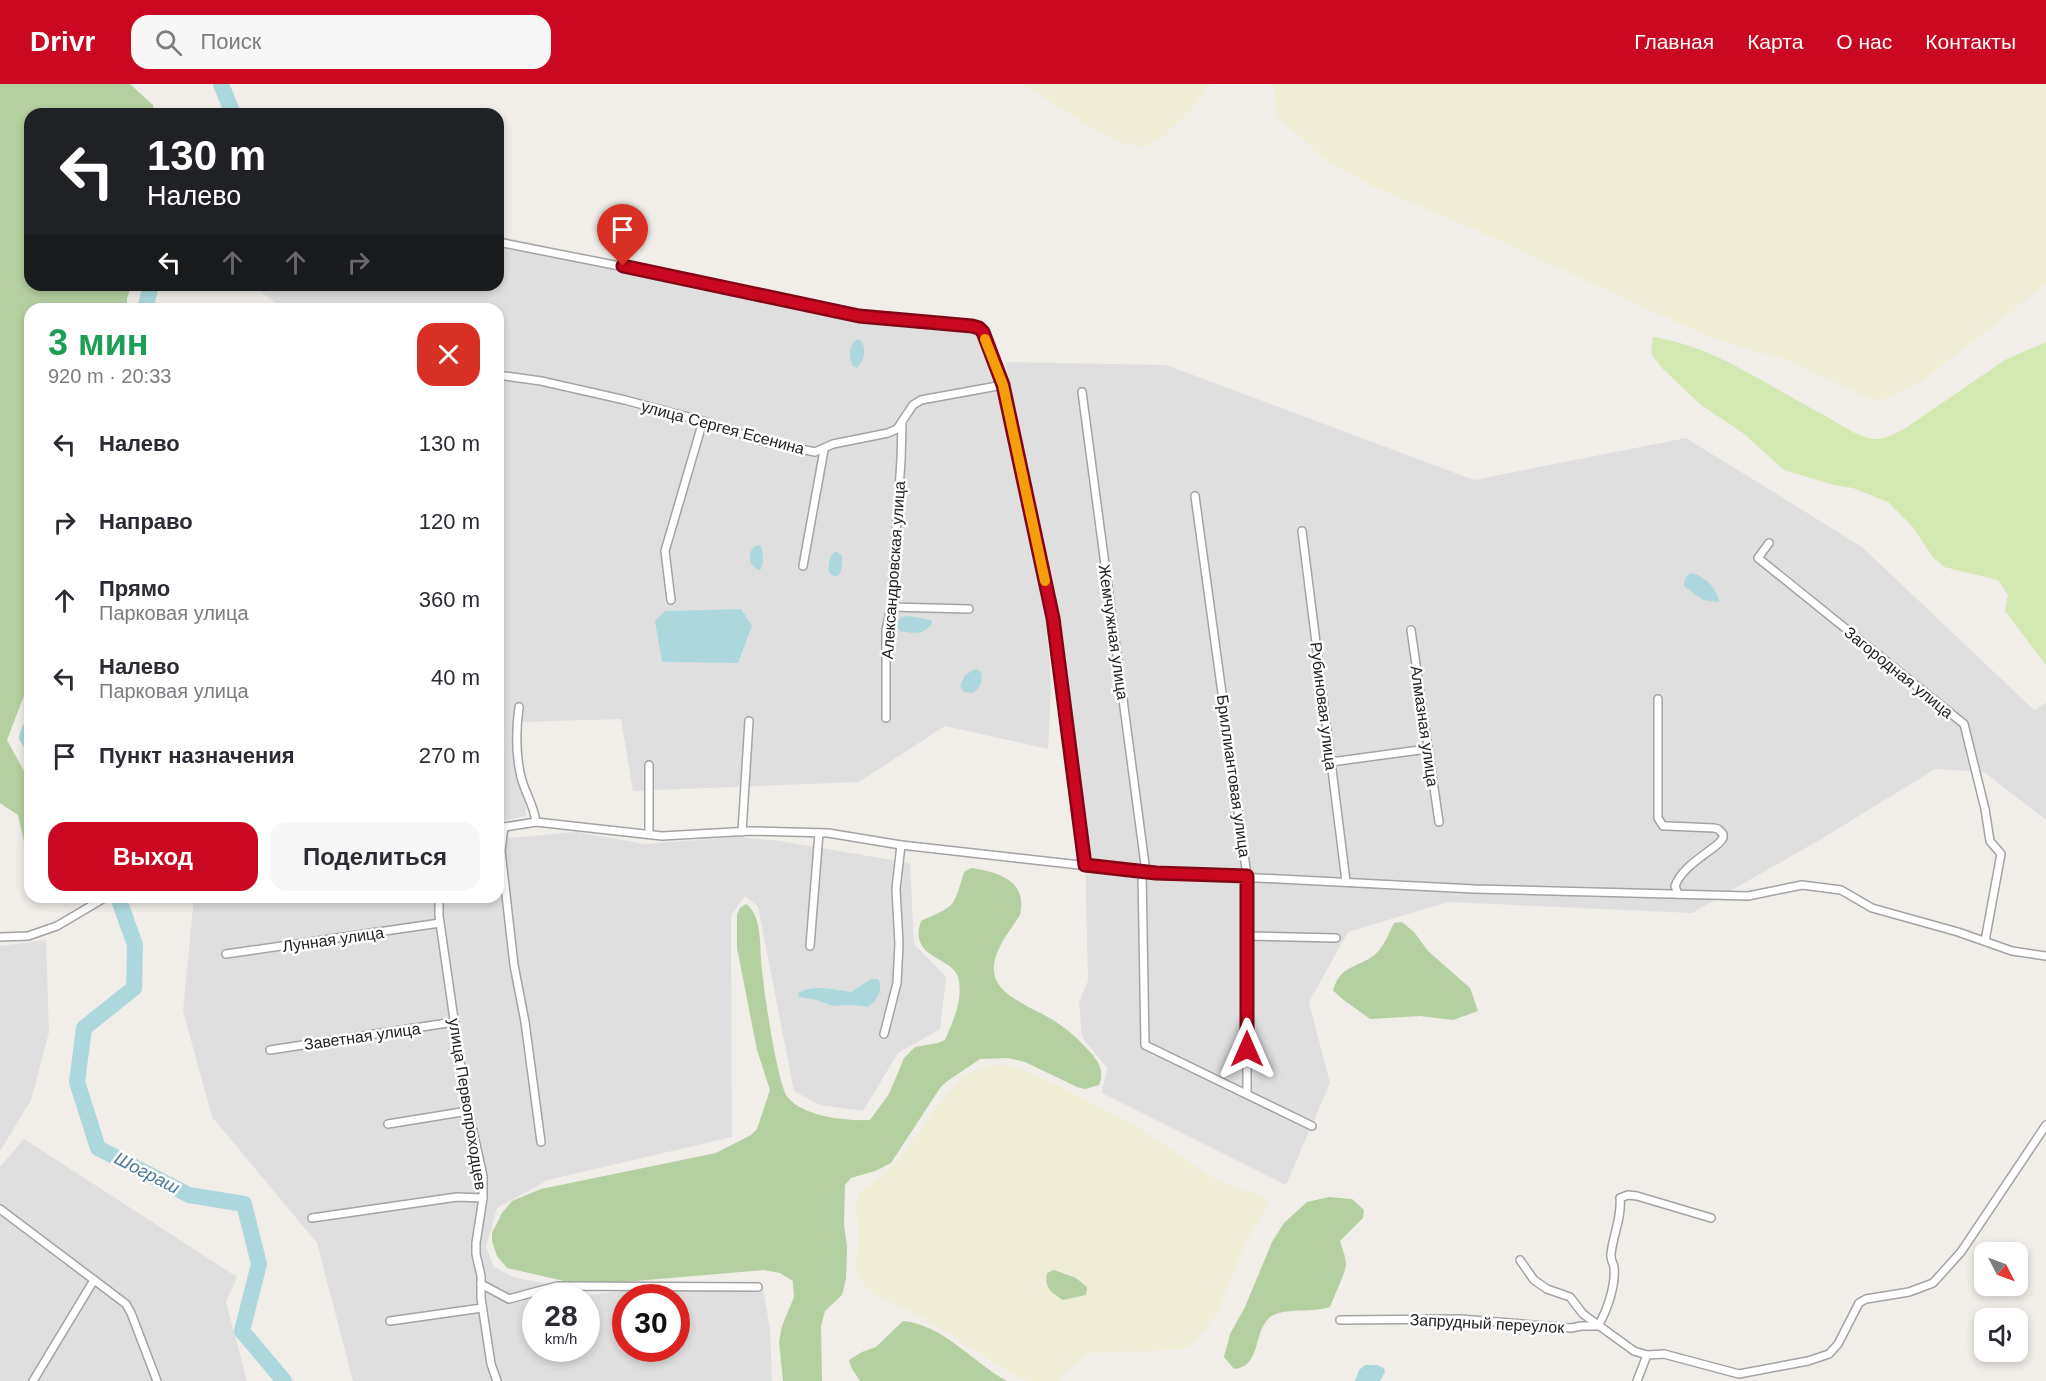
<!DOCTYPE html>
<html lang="ru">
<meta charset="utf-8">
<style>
body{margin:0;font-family:Arial,sans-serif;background:#f7f7f7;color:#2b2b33;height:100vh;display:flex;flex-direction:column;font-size:22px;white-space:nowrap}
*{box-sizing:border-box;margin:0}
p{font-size:20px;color:#7c7c81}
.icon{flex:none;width:33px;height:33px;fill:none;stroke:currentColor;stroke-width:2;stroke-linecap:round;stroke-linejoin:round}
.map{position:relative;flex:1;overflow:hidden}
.panel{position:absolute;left:24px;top:219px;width:480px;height:600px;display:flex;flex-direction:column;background:#fff;border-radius:18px;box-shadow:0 3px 9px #0003}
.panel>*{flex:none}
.hud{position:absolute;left:24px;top:24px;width:480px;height:183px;border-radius:18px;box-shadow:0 3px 9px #0003;background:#202124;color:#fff;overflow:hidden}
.needle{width:39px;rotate:132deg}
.controls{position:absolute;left:1974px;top:1158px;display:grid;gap:12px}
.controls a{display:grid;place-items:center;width:54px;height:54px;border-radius:12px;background:#fff;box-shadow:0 3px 9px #0003;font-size:30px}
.speed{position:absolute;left:522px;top:1200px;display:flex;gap:12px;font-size:30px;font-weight:700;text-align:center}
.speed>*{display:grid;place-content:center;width:78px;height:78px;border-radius:50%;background:#fff;box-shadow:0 3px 9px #0003;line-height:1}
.speed small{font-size:15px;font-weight:400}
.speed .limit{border:9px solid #d22;background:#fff;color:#111}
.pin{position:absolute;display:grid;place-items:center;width:51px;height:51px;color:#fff;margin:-62px -26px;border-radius:50% 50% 50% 0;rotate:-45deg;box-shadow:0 0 6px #0007}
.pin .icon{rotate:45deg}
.me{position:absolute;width:66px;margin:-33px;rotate:0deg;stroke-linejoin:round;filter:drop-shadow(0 0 4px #0008)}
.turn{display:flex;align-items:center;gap:21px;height:126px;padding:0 24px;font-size:27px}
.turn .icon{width:78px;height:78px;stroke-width:2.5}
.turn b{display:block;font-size:42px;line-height:51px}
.lanes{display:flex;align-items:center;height:57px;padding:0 24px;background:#0003;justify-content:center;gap:30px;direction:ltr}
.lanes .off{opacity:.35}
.round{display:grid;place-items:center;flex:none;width:63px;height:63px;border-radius:18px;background:#f7f7f7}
.overview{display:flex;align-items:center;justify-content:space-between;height:102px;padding:0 24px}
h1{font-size:36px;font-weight:800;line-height:45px;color:#1e9e55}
.action{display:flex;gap:12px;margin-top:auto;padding:12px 24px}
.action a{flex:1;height:69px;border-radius:18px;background:#cb0821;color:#fff;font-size:24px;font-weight:800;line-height:69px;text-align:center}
.action a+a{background:#f7f7f7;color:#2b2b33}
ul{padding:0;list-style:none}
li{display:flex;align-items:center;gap:18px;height:78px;padding:0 24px}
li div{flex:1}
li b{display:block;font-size:22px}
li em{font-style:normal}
header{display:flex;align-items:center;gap:36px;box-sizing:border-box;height:84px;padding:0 30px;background:#cb0821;color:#fff}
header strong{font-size:28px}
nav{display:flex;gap:33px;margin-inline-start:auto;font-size:21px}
.search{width:420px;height:54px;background:#f7f7f7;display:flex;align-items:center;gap:15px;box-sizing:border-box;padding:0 21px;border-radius:18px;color:#7c7c81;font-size:22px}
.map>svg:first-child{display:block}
.residential{fill:#e0dfdf;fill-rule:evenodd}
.farmland{fill:#efedd6}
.grass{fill:#d4e9b2}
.forest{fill:#b4cfa0}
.water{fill:#acd8dd}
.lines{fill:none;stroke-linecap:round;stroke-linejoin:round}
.river{stroke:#acd8dd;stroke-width:16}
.minor-casing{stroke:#a3a3a3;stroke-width:10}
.minor{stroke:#fff;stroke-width:7}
.route-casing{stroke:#840515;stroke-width:15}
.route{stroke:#cb0821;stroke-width:10}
.slow{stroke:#f59e0b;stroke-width:10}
.labels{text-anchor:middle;stroke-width:5;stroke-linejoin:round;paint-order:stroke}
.street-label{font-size:16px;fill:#222;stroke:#fff}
.water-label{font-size:18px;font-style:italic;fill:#477a97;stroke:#fff}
</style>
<header>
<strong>Drivr</strong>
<div class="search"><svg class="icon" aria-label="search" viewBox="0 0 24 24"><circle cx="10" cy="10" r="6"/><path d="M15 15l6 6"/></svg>Поиск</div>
<nav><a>Главная</a><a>Карта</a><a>О нас</a><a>Контакты</a></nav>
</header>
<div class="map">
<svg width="2046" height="1297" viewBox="0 0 2046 1297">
<rect width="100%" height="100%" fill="#f1ede9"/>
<g class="residential">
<polygon points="498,152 870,231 979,251 1001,314 1046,531 1006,278 1166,281 1474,396 1686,354 1862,463 2034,626 2046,619 2046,736 1984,688 1935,685 1823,754 1692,829 1448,818 1348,848 1309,918 1330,999 1286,1101 1102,1009 1107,984 1082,953 1079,918 1088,897 1085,769 1046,532 1051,604 1048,665 945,642 859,698 633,707 621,635 521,638 526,732 498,738 498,225 284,225 261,208 262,201 498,201"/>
<path d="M576 748 645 760 737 753 780 757 910 779 914 860 946 893 940 945 898 969 863 1027 820 1021 794 1007 758 823 745 812 731 831 732 1053 548 1096 497 1124 486 1163 494 1183 516 1194 565 1203 575 1213 665 1201 763 1204 770 1245 772 1297H353L317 1159 212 1033 183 927 194 813H498V755ZM536 1214H586V1264H536ZM626 1214H676V1264H626Z"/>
<polygon points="46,856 49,948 31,1016 0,1067 0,862"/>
<polygon points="24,1055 237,1193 226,1218 247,1297 0,1297 0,1083"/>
</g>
<g class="farmland">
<polygon points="1023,0 1210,0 1187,30 1160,55 1144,63 1126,60 1091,44"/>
<polygon points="1274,0 2046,0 2046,200 1921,298 1889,314 1872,316 1793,278 1709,253 1472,144 1376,104 1328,78 1277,32"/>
<polygon points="989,981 1004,981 1019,985 1062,1003 1142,1046 1213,1094 1235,1104 1267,1113 1268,1119 1245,1160 1218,1227 1209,1241 1192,1260 1177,1266 1086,1269 1058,1297 1028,1297 1014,1291 926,1235 876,1211 859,1195 856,1188 859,1148 856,1124 859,1109 889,1086 900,1074 941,1018 956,1000 968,990"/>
</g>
<path class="grass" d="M1653 253C1715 262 1769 303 1824 331 1838 339 1857 353 1874 355 1884 356 1895 349 1904 345L2005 276 2046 258V581L2005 527 2008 511 1998 496 1944 483 1932 472 1912 442 1888 418 1853 404 1834 401 1784 386 1743 349 1701 321 1663 285 1651 270Z"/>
<g class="forest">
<polygon points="0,0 130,0 153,21 154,30 30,30 30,201 132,201 127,214 127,225 30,225 30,596 7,656 30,698 30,774 28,775 18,731 0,719"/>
<path d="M971 784C999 788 1028 797 1020 831 1010 847 992 868 994 888 996 913 1039 926 1056 938 1070 947 1080 957 1090 968 1099 978 1105 988 1099 1001L1085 1005 1077 1003 1025 978 1008 974 980 975 946 998 940 1004 891 1079 875 1087 851 1094 845 1101 844 1140 847 1163 846 1195 842 1211 825 1227 821 1242 822 1297H783L779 1258 782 1242 794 1213 793 1197 780 1189 764 1186 600 1200 573 1199 507 1184 497 1172 492 1157V1149L502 1129 512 1117 541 1105 716 1069 751 1051 757 1045 770 1006 757 966 737 864V831L740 824 746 820C761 830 760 859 761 875 762 896 777 1001 788 1014 805 1033 846 1037 870 1036L889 1010 904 974 915 963 938 959 945 956C953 937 964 915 958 893 952 872 908 875 921 837 956 821 953 825 964 788Z"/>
<path d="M1402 838 1414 848 1428 867 1470 904 1478 927 1453 936 1420 932 1370 935C1359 926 1341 916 1333 906 1341 881 1355 885 1373 872 1383 865 1388 851 1394 839Z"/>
<path d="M1329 1113 1352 1115 1364 1126 1363 1134 1340 1157C1342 1164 1346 1173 1346 1181 1346 1187 1333 1215 1330 1223 1313 1229 1281 1223 1269 1234 1253 1249 1261 1283 1234 1285L1224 1273 1230 1250 1245 1223 1272 1158 1284 1139 1307 1118Z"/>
<path d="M1054 1186 1076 1194 1087 1203 1086 1211 1063 1216C1051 1209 1044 1203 1047 1189Z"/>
<path d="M903 1237C944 1241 972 1278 1007 1297H860L851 1283 849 1276 862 1268 876 1263Z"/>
</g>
<g class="water">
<path d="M857 255 860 256C868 265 864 276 857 284L853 282C848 273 848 263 857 255Z"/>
<path d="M757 461 761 462C763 469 765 480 760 486 748 483 746 467 757 461Z"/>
<path d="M836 467 842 472V484L839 491 835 493 829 488C828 481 829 472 836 467Z"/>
<path d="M1690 489C1703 490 1718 505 1719 518L1703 516 1684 502 1685 494Z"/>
<polygon points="741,525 752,542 738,579 662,578 655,537 665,527"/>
<path d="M909 532 931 536 932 540C923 552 913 549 899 547L897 539 901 533Z"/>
<path d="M975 585 981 588C983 598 981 602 973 609L964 608 960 602 965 591Z"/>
<path d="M871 895H878C884 906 877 916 868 923L852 921 833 922 817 916 799 913 798 909C813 900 834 905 851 908Z"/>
<polygon points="1365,1281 1377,1281 1384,1284 1385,1288 1380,1297 1355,1297 1359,1286"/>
</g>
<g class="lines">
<g class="river">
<polyline points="221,0 233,30"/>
<polyline points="145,225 151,201"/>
<polyline points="30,645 27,653 30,658"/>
<polyline points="118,813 135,861 134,904 84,944 77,998 98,1064 189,1111 244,1120 259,1180 242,1247 284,1297"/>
</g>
<g class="minor-casing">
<g id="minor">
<polyline points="498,158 665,191 859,232 979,244 983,248 1003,301 1053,534 1085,781"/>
<polyline points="498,291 541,297 625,316 703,337 765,358 815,368 833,360 888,349 897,345 913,321 921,316 1003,301"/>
<polyline points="1082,308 1146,788"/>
<polyline points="1195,412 1247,792 1247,1010"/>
<polyline points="1302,447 1346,797"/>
<polyline points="1769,459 1758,474 1964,640 1985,725 1990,757 2001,770 1985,857"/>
<polyline points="803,482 824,366"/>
<polyline points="671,516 665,467 703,337"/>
<polyline points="891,523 969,525"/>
<polyline points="1411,546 1439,738"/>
<path d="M1658 615V734L1663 742H1668L1714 744 1718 745 1723 750V754L1719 759C1704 772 1682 783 1675 802L1678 810"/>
<path d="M519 623C516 645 516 672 521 693 525 709 534 721 536 738"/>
<polyline points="886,634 886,546 891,523 901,376 902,338"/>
<polyline points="1331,678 1427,665"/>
<polyline points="504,743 501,767 514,881 525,938 541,1058"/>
<polyline points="498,744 536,738 662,752 751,747 828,749 901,761 1142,788 1474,805 1748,812 1802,801 1841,806 1872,824 1958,848 2012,867 2046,872"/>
<polyline points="742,748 749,637"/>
<polyline points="649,750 649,681"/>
<polyline points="1142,788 1145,961 1312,1042"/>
<polyline points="439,813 439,832 465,1011 483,1092 483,1114 476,1159 476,1170 481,1192 481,1214 491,1280 497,1297"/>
<polyline points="1247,852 1336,854"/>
<polyline points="0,853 28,852 57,842 106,813"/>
<polyline points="810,862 819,749"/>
<polyline points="226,870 440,839"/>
<polyline points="884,950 897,899 899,860 896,805 901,761"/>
<polyline points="270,966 454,938"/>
<polyline points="388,1040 468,1027"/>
<polyline points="0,1125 126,1220 131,1229 157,1297"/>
<polyline points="312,1134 457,1113 483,1114"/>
<polyline points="1520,1176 1534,1196 1547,1205 1570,1213 1583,1230 1634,1267 1647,1271"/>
<polyline points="481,1200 509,1215 557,1202 758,1203"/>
<path d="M1340 1236 1460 1235 1571 1244 1581 1242H1598C1607 1227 1616 1201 1614 1183 1613 1178 1610 1175 1611 1170 1613 1151 1622 1133 1620 1114L1628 1111 1637 1112 1711 1134"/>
<polyline points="390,1237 482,1224"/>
<polyline points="33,1297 94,1196"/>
<polyline points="1637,1297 1647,1271 1664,1270 1739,1290 1808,1277 1829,1270 1838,1260 1859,1219 1866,1215 1909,1208 1933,1199 1961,1168 2046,1041"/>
</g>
</g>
<use href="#minor" class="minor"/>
</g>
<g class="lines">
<g class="route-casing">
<polyline id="route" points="623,182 859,232 972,242 979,244 983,248 1003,301 1053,534 1085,781 1156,789 1247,792 1247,965"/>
</g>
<use href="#route" class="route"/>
<polyline class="slow" points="985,255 1003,301 1045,497"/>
</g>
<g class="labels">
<g class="street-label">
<text transform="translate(723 343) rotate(15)" y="6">улица Сергея Есенина</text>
<text transform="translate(893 486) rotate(-86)" y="6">Александровская улица</text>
<text transform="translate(1114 548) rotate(82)" y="6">Жемчужная улица</text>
<text transform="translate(1899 588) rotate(39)" y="6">Загородная улица</text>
<text transform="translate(1324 622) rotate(83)" y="6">Рубиновая улица</text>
<text transform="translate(1425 642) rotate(82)" y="6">Алмазная улица</text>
<text transform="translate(1234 692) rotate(82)" y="6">Бриллиантовая улица</text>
<text transform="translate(333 855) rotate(-8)" y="6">Лунная улица</text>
<text transform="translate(362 952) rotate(-8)" y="6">Заветная улица</text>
<text transform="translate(468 1020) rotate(81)" y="6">улица Первопроходцев</text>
<text transform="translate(1487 1239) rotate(3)" y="6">Запрудный переулок</text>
</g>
<g class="water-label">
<text transform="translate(147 1089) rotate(27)" y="6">Шограш</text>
</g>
</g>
</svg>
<div class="controls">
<a><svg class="needle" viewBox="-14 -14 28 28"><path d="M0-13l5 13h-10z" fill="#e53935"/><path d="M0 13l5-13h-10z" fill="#7c7c81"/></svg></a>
<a><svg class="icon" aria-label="sound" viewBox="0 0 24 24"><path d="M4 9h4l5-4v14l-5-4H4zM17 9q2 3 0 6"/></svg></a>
</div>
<div class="speed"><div>28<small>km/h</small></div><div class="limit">30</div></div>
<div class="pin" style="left:623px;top:182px;background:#d93025"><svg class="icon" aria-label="arrive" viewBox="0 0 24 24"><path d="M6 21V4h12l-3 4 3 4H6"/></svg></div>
<svg class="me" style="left:1247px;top:965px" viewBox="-20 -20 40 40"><path d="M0-17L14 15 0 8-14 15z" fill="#cb0821" stroke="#fff" stroke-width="4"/></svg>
<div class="hud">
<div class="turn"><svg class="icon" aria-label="left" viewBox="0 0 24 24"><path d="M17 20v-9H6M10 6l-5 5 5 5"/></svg><div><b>130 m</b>Налево</div></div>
<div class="lanes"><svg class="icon" aria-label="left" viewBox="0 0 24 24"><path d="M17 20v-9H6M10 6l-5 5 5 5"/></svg><svg class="icon off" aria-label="ahead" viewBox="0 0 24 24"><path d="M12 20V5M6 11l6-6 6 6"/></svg><svg class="icon off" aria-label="ahead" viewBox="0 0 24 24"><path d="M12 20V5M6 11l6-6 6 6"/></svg><svg class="icon off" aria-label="right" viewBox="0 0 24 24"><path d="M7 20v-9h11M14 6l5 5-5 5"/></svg></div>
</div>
<section class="panel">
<div class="overview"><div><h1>3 мин</h1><p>920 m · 20:33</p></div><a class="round" style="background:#d93025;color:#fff"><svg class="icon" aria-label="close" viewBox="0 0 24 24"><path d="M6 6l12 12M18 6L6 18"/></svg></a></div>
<ul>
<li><svg class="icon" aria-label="left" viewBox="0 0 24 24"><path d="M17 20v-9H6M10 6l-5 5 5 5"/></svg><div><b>Налево</b></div><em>130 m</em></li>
<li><svg class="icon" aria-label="right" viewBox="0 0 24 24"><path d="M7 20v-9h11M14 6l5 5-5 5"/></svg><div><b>Направо</b></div><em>120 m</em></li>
<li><svg class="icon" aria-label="ahead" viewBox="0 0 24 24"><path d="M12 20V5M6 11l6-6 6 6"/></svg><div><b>Прямо</b><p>Парковая улица</p></div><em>360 m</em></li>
<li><svg class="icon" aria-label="left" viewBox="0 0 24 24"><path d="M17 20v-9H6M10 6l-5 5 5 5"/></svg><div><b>Налево</b><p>Парковая улица</p></div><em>40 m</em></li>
<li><svg class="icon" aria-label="arrive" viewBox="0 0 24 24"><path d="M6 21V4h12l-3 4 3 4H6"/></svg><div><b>Пункт назначения</b></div><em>270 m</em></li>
</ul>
<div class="action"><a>Выход</a><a>Поделиться</a></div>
</section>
</div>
